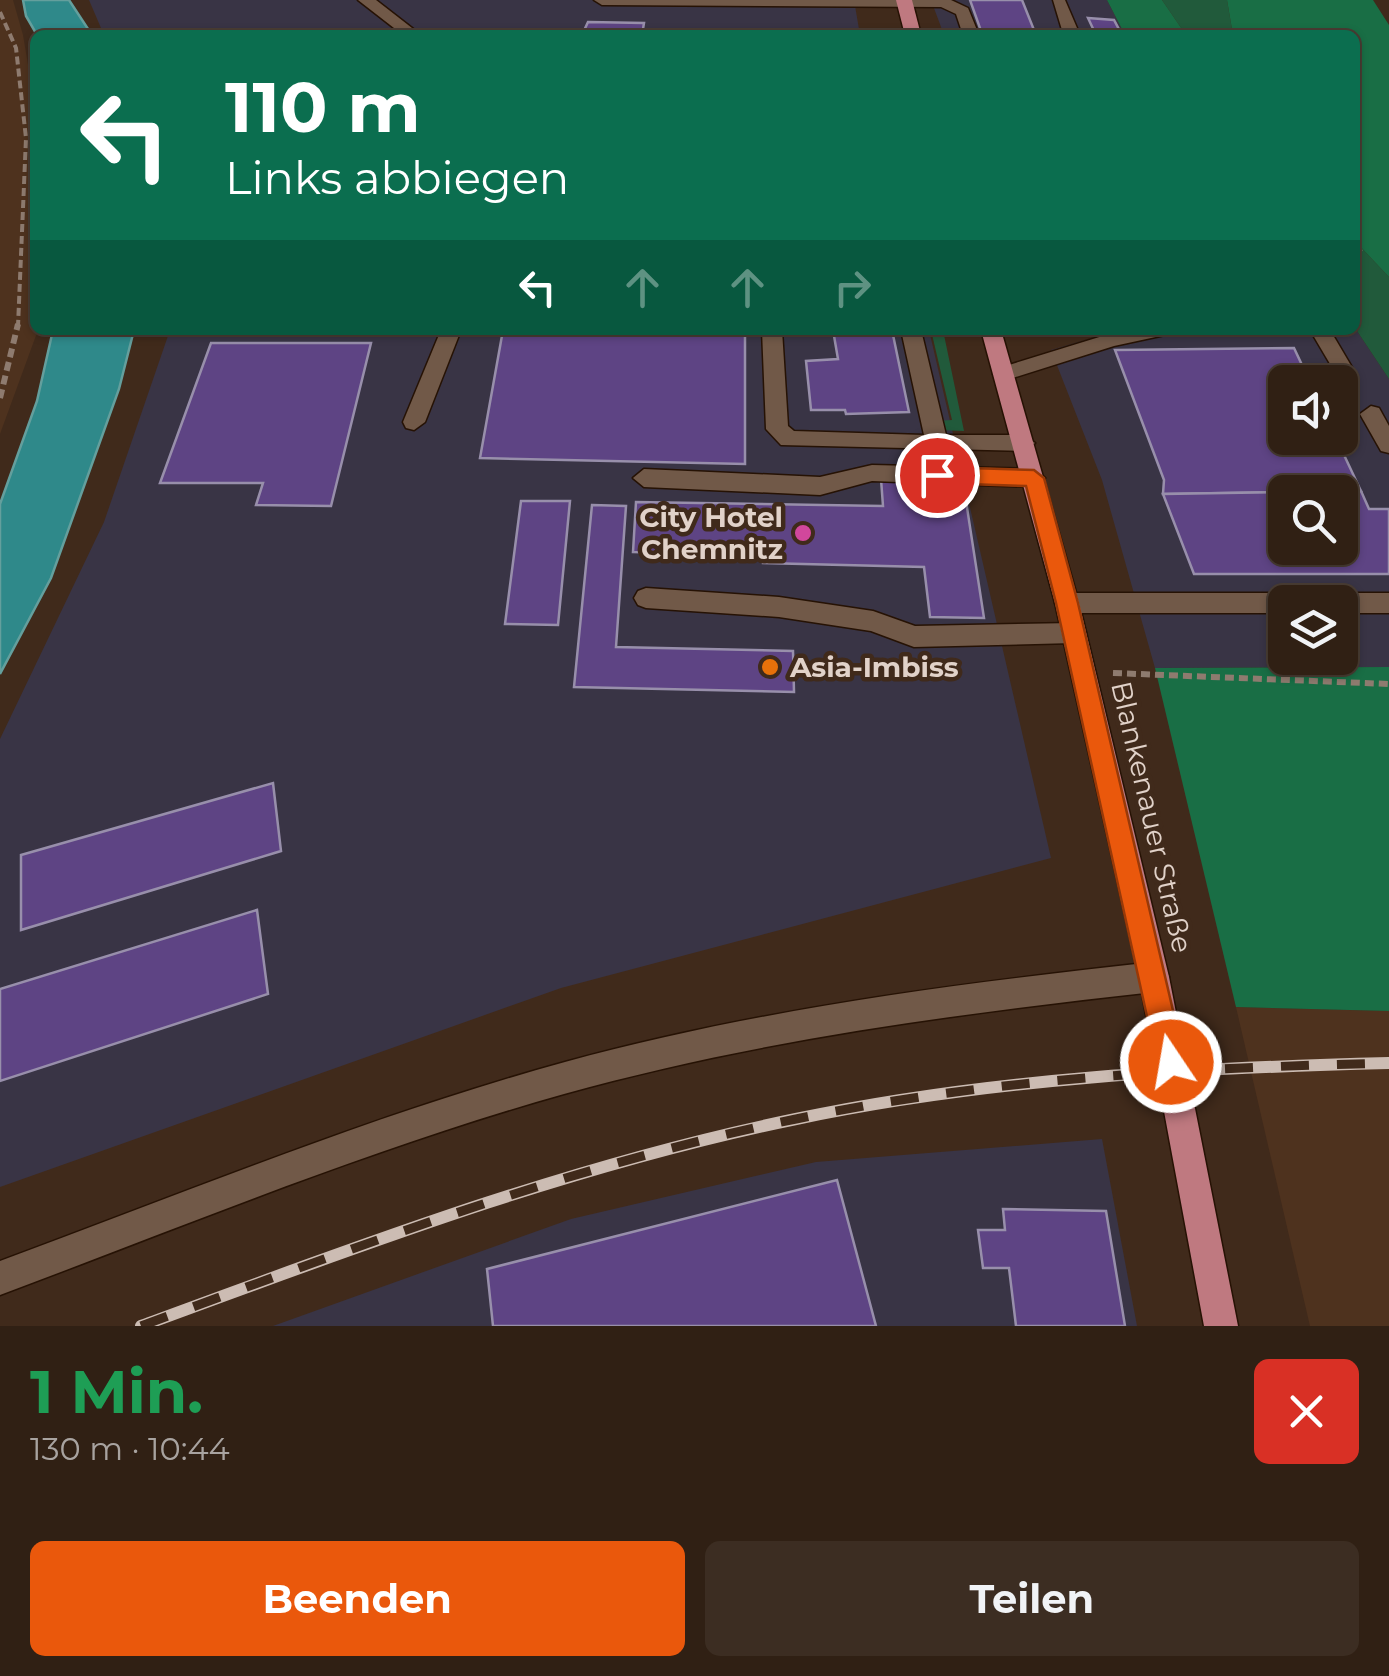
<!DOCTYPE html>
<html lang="de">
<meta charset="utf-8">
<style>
body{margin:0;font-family:Montserrat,sans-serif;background:#3c2d22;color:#f1f3f6;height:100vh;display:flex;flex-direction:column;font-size:38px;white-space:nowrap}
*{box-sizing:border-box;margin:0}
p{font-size:32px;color:#a8a3a0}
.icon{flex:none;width:55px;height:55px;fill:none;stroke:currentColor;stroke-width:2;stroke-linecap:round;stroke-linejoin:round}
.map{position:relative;height:1326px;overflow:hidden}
.sheet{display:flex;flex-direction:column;background:#302014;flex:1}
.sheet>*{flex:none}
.guide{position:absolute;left:30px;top:30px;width:1330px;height:305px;border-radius:15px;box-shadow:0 2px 8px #0004,0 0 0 2px #4b3e34;background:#0b6e4f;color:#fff;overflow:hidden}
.controls{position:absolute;left:1268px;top:365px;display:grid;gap:20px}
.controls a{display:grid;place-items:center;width:90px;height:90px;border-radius:15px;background:#302014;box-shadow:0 2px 8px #0004,0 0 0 2px #4b3e34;font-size:50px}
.pin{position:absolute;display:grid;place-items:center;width:85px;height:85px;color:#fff;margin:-42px;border:5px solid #fff;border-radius:50%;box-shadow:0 2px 10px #0007}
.me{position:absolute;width:110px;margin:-55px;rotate:348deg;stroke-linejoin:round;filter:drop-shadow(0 0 8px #0008)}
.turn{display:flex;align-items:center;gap:35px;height:210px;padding:0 30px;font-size:45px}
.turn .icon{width:130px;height:130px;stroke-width:2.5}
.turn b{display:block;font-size:70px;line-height:85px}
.lanes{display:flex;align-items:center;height:95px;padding:0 30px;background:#0003;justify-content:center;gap:50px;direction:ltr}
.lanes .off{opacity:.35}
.round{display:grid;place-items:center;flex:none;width:105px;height:105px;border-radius:15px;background:#3c2d22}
.overview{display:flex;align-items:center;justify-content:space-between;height:170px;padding:0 30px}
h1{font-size:60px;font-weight:700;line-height:75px;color:#1e9e55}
.button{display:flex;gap:20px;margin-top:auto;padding:20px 30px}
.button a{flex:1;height:115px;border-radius:15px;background:#ea580c;color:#fff;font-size:40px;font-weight:700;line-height:115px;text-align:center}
.button a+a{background:#3c2d22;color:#f1f3f6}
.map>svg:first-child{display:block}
.commercial{fill:#393445;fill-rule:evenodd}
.built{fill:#4e321e}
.green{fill:#215a3b}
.forest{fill:#196e45}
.water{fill:#2f898a;stroke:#649f9d;stroke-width:2.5}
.building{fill:#5e4484;stroke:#988fab;stroke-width:2.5;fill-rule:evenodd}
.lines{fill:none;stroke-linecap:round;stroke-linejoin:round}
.minor-casing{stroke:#261204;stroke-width:3}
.major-casing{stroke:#261204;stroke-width:3}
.path-far1{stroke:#8e7b6f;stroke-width:4;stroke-dasharray:8 4;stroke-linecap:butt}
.path{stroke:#8e7b6f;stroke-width:6;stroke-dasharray:9 5;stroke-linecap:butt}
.minor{fill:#715948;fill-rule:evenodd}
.major{fill:#bf7980;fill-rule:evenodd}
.rail-casing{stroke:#ccbcb3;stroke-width:12}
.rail{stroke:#402a1b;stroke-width:9;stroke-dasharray:28;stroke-linecap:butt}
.route{fill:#ea580c;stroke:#983908;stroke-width:2.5}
.hotel-dot{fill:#d1479c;stroke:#402a1b;stroke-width:4}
.food-dot{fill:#e8710a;stroke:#402a1b;stroke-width:4}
.labels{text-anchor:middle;stroke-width:9;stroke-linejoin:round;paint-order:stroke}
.poi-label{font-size:28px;font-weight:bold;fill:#e1d2c9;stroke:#402a1b;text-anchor:end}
.street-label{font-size:28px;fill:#e1d2c9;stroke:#402a1b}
</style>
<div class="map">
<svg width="1389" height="1326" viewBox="0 0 1389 1326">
<rect width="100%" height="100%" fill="#402a1b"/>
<g class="commercial">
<polygon points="89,0 854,0 860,35 104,35"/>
<polygon points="931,0 1107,0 1125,35 944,35"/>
<path d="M1355 328 1389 379V667L1155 668 1102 480 1051 350 1119 330ZM1285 382H1340V438H1285ZM1285 492H1340V548H1285ZM1285 602H1340V658H1285Z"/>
<polygon points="170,330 929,330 1051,858 561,988 0,1187 0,739 104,522"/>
<polygon points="1102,1139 1137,1326 273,1326 571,1219 816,1162"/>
</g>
<g class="built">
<polygon points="0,0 13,0 23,35 35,106 35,330 38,330 0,434"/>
<polygon points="1236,1007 1389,1011 1389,1326 1310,1326"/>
</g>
<g class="green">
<polygon points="1162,0 1227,0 1233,35 1186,35"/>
<polygon points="1355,241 1389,277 1389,379 1355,328"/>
<polygon points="931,330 943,330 964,431 937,430 935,421 952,420"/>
</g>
<g class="forest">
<polygon points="1107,0 1162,0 1186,35 1125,35"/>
<polygon points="1227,0 1373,0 1389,25 1389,277 1355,241 1355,35 1233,35"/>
<polygon points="1389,667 1389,1011 1236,1007 1155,668"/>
</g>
<g class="water">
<polygon points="23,0 69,0 92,35 37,35 26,16"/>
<polygon points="53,330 134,330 119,389 51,578 0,674 0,504 37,401"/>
</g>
<g class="building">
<polygon points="970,0 1022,0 1034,30 981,31"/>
<polygon points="1088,18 1114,20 1122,35 1096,35"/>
<polygon points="588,22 644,23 642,35 582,35"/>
<polygon points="1034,30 1035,35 982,35 981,31"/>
<polygon points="503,330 745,330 745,464 480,458"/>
<polygon points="833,330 892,330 909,412 846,414 845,410 811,410 806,361 838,359"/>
<polygon points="211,343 371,343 331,506 256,505 263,483 160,483"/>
<polygon points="1294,348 1310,382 1285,382 1285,438 1336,438 1361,491 1163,494 1164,480 1115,350"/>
<polygon points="881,479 940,480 941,488 964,488 984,618 930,617 924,567 763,563 763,555 633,552 636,502 883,506"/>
<path d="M1361 491 1369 509H1389V574H1194L1163 494ZM1285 492H1340V548H1285Z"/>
<polygon points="521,501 570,501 558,625 505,624"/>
<polygon points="592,505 626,506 616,647 793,651 794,692 574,687"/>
<polygon points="273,783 281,851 21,930 21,855"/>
<polygon points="257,910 268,994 0,1081 0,989"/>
<polygon points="837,1180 876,1326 493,1326 487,1269"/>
<polygon points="1003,1209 1106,1211 1125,1326 1016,1326 1009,1268 983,1268 978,1230 1005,1230"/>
</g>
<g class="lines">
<g class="minor-casing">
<g id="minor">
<polygon points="358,0 376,0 421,35 403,35"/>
<polygon points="594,0 951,0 968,8 979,35 963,35 956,14 941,7 602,5"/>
<polygon points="1053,0 1065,0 1080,35 1035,35 1043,30 1062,30"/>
<polygon points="441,330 461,330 425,422 414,430 406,428 403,422"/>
<polygon points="762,330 782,330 788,426 794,431 924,435 901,330 921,330 946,435 1024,435 1035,443 1024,451 781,445 766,429"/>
<polygon points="1122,330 1168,330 1165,335 1114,346 1003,381 993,374 996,369"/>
<polygon points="1310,330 1330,330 1353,369 1350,374 1336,374"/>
<polygon points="1371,406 1379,408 1389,426 1389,453 1381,451 1360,414"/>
<polygon points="872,465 1034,469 1045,478 1034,487 872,481 820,495 644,487 633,478 644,469 820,477"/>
<polygon points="646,588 779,597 873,611 915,626 1074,623 1083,626 1086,633 1083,640 1074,643 914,647 871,631 779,617 646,608 638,605 634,598 638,591"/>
<polygon points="1067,593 1285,593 1294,596 1297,602 1285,602 1285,613 1067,613 1058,610 1055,603 1058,596"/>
<polygon points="1340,593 1389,593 1389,613 1340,613 1340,602 1328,602 1331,596"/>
<path d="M1154 962 1165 966 1169 977 1165 988 1154 992C955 1014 757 1040 564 1094 372 1148 187 1225 0 1295V1261C187 1192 372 1115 565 1062 758 1009 955 984 1154 962Z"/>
</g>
</g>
<g class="major-casing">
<g id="major">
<polygon points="896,0 912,0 921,35 905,35"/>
<polygon points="981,330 1001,330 1079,603 1169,977 1238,1326 1204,1326 1139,977 1055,603"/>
</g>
</g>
<g class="path-far1">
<polyline points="0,12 16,48 26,138 18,326"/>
<polyline points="1355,251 1362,249"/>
</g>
<g class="path">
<polyline points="0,398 18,324"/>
<polyline points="1113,673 1389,684"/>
</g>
<use href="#minor" class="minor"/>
<use href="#major" class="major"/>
<g class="rail-casing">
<path id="rail" d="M141 1326C356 1247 571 1165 796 1119 991 1078 1191 1068 1389 1063"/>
</g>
<use href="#rail" class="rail"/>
</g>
<polygon class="route" points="937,467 1034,470 1044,478 1078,603 1185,1062 1181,1071 1171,1076 1161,1071 1157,1062 1056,603 1026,486 937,483 927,475"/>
<circle class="hotel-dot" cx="803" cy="533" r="10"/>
<circle class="food-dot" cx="770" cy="667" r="10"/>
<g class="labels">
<g class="poi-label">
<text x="783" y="527">City Hotel<tspan x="783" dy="32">Chemnitz</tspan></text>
<text x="790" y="677" text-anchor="start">Asia-Imbiss</text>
</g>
<g class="street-label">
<text transform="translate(1152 817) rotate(77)" y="10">Blankenauer Straße</text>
</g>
</g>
</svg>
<div class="controls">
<a><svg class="icon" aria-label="sound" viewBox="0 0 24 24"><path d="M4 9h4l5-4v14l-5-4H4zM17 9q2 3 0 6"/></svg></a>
<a><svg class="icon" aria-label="search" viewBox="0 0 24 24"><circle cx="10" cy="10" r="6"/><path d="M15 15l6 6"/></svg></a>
<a><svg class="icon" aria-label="layers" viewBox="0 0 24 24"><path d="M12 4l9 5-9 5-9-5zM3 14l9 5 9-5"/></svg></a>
</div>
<div class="pin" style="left:937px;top:475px;background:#d93025"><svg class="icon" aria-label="arrive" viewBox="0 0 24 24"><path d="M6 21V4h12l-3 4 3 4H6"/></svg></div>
<svg class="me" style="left:1171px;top:1062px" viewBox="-20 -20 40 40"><circle r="17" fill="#ea580c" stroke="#fff" stroke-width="3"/><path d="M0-11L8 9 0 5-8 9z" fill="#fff"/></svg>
<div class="guide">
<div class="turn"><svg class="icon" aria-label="left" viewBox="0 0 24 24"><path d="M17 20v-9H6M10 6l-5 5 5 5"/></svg><div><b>110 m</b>Links abbiegen</div></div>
<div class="lanes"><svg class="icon" aria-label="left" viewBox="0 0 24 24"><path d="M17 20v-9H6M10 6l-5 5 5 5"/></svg><svg class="icon off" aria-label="ahead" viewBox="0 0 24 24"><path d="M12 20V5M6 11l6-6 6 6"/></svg><svg class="icon off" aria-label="ahead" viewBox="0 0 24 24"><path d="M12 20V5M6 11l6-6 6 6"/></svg><svg class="icon off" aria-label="right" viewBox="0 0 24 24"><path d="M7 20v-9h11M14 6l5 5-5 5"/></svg></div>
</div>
</div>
<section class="sheet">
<div class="overview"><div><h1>1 Min.</h1><p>130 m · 10:44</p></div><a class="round" style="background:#d93025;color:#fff"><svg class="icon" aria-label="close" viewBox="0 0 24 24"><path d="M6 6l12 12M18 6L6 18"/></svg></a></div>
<div class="button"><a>Beenden</a><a>Teilen</a></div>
</section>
